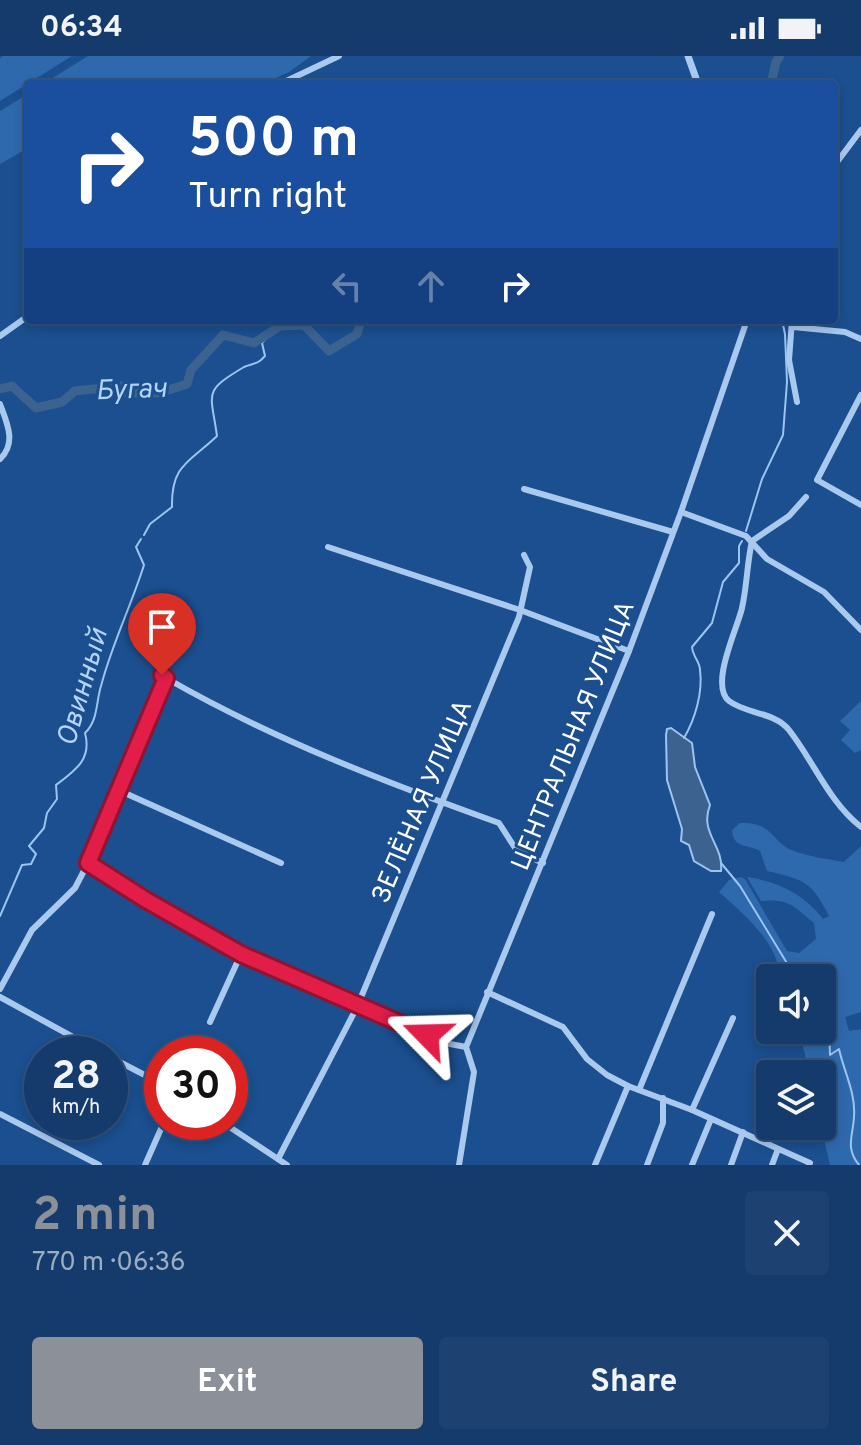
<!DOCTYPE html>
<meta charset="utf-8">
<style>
body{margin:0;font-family:Overpass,sans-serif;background:#1d4271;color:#f1f3f6;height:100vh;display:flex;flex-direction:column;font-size:30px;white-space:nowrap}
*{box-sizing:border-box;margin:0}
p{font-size:26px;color:#9dadc1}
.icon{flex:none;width:44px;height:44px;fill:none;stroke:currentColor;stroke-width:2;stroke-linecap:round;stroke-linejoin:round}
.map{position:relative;height:1109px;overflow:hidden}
.panel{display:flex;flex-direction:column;background:#143b6b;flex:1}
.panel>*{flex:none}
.top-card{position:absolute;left:24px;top:24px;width:814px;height:244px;border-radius:8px;box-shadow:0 4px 12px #0003,0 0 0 2px #33557e;background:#1a4fa0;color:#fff;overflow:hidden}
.fabs{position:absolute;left:756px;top:908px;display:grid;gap:16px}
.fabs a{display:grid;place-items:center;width:80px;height:80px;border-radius:8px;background:#143b6b;box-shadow:0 4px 12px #0003,0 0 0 2px #33557e;font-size:40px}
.speed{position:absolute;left:24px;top:980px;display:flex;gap:16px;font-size:40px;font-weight:700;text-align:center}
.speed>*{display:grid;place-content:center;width:104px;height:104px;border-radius:50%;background:#143b6b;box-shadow:0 4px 12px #0003,0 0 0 2px #33557e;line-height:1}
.speed small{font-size:20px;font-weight:400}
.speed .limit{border:12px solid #d22;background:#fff;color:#111}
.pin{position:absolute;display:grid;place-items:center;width:68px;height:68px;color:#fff;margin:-82px -34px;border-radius:50% 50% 50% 0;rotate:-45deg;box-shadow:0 0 8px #0007}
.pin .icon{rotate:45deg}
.me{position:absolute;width:88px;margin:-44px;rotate:292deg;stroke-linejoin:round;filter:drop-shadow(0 0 6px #0008)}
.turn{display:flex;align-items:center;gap:28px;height:168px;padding:0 32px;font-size:36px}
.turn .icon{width:104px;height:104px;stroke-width:2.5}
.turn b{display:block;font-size:56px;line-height:68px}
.lanes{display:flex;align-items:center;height:76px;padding:0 32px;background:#0003;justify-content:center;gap:40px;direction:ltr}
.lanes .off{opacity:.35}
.round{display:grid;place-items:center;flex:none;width:84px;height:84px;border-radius:8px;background:#1d4271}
.overview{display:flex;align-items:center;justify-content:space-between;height:136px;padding:0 32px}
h1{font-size:48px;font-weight:700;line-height:60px;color:#8c9099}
.action{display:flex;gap:16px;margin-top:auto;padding:16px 32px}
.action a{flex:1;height:92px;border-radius:8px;background:#8c9099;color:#fff;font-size:32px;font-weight:700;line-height:92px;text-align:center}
.action a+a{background:#1d4271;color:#f1f3f6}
.status{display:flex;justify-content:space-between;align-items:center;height:56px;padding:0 40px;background:#143b6b;direction:ltr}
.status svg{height:22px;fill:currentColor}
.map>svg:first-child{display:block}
.green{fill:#2e69ad}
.water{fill:#3c6290;stroke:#9cc4f0;stroke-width:2}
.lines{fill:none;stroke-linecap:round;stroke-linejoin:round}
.stream{stroke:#9cc4f0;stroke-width:2}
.river{stroke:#3c6290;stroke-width:9}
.minor{stroke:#a9c9ee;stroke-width:6}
.tertiary{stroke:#a9c9ee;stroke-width:7}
.route-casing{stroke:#92132f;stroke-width:20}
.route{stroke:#e11d48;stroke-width:14}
.labels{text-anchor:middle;stroke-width:6;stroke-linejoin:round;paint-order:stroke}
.street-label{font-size:26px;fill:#fff;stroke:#1b4f8f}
.water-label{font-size:28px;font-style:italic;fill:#b5d3f5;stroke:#1b4f8f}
</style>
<div class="status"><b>06:34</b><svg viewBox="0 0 49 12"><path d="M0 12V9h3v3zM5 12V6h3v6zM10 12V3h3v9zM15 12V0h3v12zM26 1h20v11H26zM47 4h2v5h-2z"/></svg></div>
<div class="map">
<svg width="861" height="1109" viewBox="0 0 861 1109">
<rect width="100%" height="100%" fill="#1b4f8f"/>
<g class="green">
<polygon points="3,0 72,0 0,45 0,2"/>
<polygon points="88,0 311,0 289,16 263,28 43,28"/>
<polygon points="28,38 28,92 0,108 0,55"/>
<polygon points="861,645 861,694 855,697 841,684 850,674 840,665"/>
<path d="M740 767C775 766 770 786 794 795 810 801 828 803 844 806L861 790V956L845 961 849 975 861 973V1109H830L821 1070 822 1018H810L803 991 804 974H822V922H784L786 919C777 910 777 903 771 892 759 871 737 852 719 836L729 824 741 821 745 823 787 895 799 897 816 883 814 867C794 850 788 842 761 845L747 821C778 826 804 838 823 863L829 860C811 825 805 824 767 815L760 795C748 788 733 793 732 774Z"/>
</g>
<path class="water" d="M671 672 692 687 695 711 710 749C699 777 724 789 721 815H711L694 805 689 789 681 785 682 773 667 724 666 679 667 673Z"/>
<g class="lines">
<g class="stream">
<polyline points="746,475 762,423 783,379 787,326 785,278 782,264"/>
<path d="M144 479 150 468 172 451C171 408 190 406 217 380 211 336 202 336 244 311 250 308 255 309 261 304L265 300 262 287 268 280"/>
<path d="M684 682C695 663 703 637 700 614 700 606 693 601 692 591L712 567 723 526 739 507V490L742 485"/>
<polyline points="721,807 740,830 796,922"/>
<path d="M0 860 22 809 31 808 36 798 29 790 44 772 47 757 57 743 56 729C76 714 92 703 85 677 98 665 96 646 101 630 112 588 131 550 144 509L136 491 141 483"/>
<path d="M822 950 829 972 830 999 839 993C844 1016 856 1037 854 1061 853 1080 845 1092 859 1109"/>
</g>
<g class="river">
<polyline points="771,28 776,6 780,0"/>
<polyline points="0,333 12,330 36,352 62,346 75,335 122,330 124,337 159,337 187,328 191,314 223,279 254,287 280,270 304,269 329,295 357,278 361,264"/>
</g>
<g class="minor">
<polyline points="280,28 339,0"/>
<polyline points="834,110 861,74"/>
<polyline points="792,264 789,304 797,346"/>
<polyline points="793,271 845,276 861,283"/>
<polyline points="0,280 28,260"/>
<polyline points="861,339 817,424 861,449"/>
<path d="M0 348C7 367 17 387 0 403"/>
<polyline points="524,433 673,476"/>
<path d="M806 441 789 460 752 485C747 507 747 530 742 552 738 571 709 629 729 645 746 658 775 656 789 674 814 706 829 746 861 771"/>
<polyline points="681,456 746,480 767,503 824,536 861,574"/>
<polyline points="328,491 520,554 629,595"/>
<path d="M166 622C272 683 385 726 499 767L517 795 543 807"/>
<polyline points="118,734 281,807"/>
<path d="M88 807C138 839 188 871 241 898 309 932 380 960 450 988L466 991"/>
<polyline points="0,933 32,874 75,832 88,807 166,622 152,600 149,586"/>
<polyline points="487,936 563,971 587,1003 607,1019 628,1030 692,1054 810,1107 809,1109"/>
<polyline points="0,941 104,998"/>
<polyline points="210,966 241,898"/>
<polyline points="110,1001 162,1028"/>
<polyline points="639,1034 712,858"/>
<polyline points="692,1054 733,962"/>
<polyline points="0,1058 99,1109"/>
<polyline points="222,1066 287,1109"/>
<polyline points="278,1103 357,951 519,561 530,511 524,499"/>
<polyline points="145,1109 164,1066"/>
<polyline points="459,1109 474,1016 466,991 629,595 681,456 747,264"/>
<polyline points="595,1109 628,1030"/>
<polyline points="647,1109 663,1067 663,1042"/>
<polyline points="692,1109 711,1063"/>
<polyline points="731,1109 743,1076"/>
<polyline points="772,1109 778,1093"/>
</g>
<polyline class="tertiary" points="688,0 698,28"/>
</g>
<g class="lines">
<g class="route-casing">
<polyline id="route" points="162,619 166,622 88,807 146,844 241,898 427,979"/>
</g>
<use href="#route" class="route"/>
</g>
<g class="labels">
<g class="street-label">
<text transform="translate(572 679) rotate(-68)" y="9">ЦЕНТРАЛЬНАЯ УЛИЦА</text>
<text transform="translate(421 745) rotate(-67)" y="9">ЗЕЛЁНАЯ УЛИЦА</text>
</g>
<g class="water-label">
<text transform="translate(131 332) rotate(-2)" y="10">Бугач</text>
<text transform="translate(81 631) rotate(-74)" y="10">Овинный</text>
</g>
</g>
</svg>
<div class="fabs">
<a><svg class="icon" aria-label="sound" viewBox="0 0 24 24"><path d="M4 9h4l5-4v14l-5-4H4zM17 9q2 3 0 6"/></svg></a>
<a><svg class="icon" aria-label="layers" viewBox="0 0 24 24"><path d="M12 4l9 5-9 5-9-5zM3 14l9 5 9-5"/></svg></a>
</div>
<div class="speed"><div>28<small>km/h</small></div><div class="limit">30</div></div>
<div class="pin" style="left:162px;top:619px;background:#d93025"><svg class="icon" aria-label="arrive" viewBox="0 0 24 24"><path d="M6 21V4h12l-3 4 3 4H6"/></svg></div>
<svg class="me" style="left:427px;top:979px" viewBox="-20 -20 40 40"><path d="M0-17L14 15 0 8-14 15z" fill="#e11d48" stroke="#fff" stroke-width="4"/></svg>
<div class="top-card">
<div class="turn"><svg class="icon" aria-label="right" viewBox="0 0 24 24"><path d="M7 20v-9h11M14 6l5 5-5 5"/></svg><div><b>500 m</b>Turn right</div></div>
<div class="lanes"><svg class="icon off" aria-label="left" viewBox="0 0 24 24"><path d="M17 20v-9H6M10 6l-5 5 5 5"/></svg><svg class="icon off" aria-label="ahead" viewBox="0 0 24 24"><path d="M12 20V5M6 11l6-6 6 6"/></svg><svg class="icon" aria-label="right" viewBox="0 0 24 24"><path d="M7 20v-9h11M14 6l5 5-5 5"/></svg></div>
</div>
</div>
<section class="panel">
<div class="overview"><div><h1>2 min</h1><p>770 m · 06:36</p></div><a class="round"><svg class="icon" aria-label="close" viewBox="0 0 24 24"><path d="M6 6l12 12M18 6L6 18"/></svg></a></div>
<div class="action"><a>Exit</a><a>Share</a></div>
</section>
